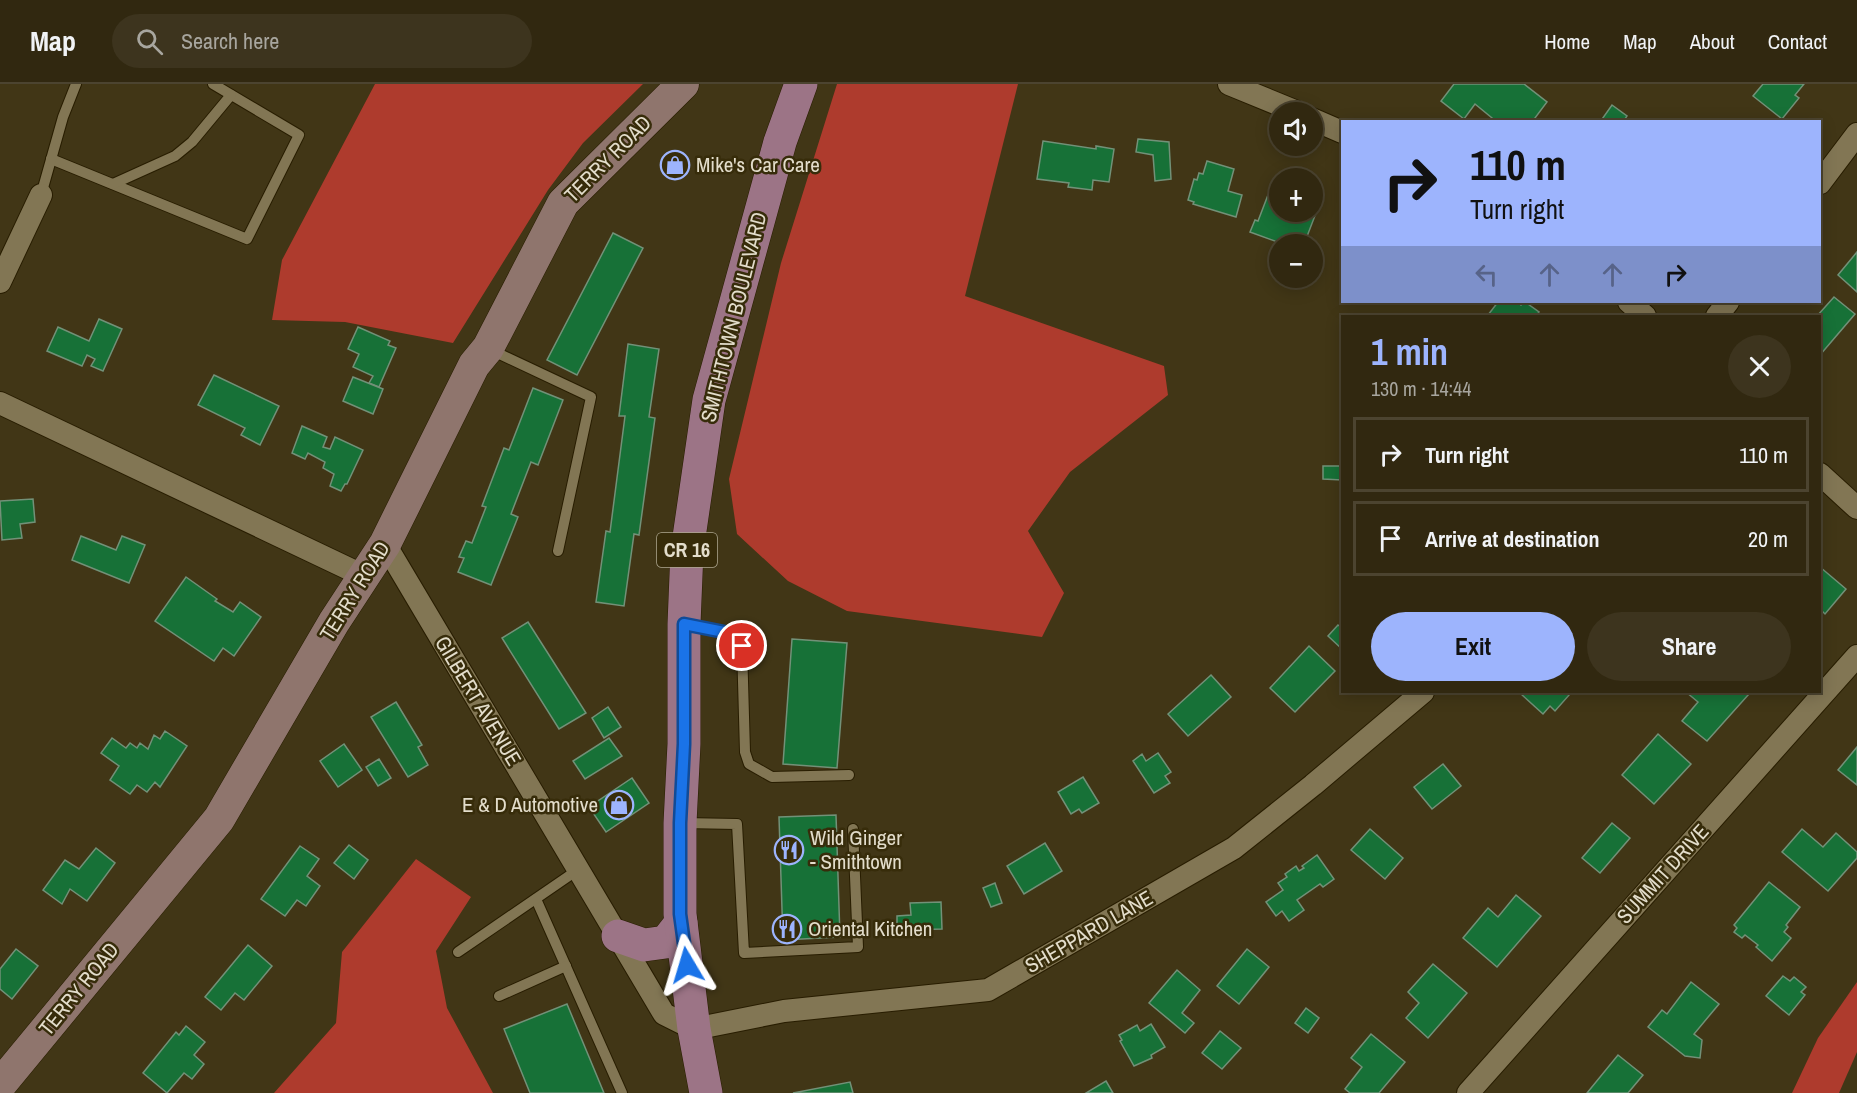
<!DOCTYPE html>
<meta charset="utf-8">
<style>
body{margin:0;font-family:"Archivo Narrow",sans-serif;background:#3d341e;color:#f1f3f6;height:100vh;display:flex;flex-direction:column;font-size:22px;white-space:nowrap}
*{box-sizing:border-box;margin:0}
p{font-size:20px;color:#a8a69f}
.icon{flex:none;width:33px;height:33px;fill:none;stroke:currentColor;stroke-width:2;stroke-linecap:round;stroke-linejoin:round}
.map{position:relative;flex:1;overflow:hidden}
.details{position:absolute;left:1341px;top:231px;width:480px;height:378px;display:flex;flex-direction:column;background:#312810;border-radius:0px;box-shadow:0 3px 15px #0003,0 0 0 2px #4c4430}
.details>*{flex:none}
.guide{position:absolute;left:1341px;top:36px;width:480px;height:183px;border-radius:0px;box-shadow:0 3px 15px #0003,0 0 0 2px #4c4430;background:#9db4fd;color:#111;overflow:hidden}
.buttons{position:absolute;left:1269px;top:18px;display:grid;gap:12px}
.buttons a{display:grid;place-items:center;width:54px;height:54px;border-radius:50%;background:#312810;box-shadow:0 3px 15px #0003,0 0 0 2px #4c4430;font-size:30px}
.pin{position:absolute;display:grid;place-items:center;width:51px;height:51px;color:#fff;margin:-26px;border:3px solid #fff;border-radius:50%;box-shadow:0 2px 6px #0007}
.me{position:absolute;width:66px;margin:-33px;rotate:353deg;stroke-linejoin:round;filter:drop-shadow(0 0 4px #0008)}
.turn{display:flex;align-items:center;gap:21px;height:126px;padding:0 30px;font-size:27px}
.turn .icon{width:78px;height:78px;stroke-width:2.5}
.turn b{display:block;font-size:42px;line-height:51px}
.lanes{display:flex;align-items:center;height:57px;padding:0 30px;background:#0003;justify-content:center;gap:30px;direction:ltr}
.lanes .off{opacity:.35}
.round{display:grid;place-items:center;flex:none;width:63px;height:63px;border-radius:32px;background:#3d341e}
.summary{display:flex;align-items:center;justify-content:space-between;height:102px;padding:0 30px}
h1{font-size:36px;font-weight:700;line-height:45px;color:#9db4fd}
.primary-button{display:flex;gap:12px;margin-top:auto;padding:12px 30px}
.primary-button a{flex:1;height:69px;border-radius:36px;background:#9db4fd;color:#111;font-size:24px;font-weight:700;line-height:69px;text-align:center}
.primary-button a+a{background:#3d341e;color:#f1f3f6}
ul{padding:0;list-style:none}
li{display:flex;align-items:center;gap:18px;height:75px;margin:0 12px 9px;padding:0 18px;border:3px solid #4c4430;border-radius:0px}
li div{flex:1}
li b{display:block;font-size:22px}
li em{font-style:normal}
header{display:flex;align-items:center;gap:36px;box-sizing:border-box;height:84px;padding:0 30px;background:#312810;border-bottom:2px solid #4c4430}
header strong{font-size:28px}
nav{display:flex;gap:33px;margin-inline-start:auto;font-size:21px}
.search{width:420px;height:54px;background:#3d341e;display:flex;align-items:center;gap:15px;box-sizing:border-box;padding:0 21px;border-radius:33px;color:#a8a69f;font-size:22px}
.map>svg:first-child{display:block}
.forest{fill:#ae3b2d}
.building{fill:#177137;stroke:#729178;stroke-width:1.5}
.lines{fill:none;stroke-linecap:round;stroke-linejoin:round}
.lane-casing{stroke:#281d00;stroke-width:12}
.street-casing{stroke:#281d00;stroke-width:24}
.secondary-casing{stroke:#281d00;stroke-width:33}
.primary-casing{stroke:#281d00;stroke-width:34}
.lane{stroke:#827654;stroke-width:10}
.street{stroke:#827654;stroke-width:22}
.secondary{stroke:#8f756d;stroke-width:32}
.primary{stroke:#9c7486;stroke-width:33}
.route-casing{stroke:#114b97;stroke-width:15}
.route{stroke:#1a73e8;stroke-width:10}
.labels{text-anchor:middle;stroke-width:5;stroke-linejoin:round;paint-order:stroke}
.shield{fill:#372c0a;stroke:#afa891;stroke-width:1.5}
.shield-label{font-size:20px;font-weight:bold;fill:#e3ddcb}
.street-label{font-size:21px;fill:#e3ddcb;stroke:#372c0a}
.poi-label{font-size:21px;fill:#e3ddcb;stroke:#372c0a;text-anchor:start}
</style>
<header>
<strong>Map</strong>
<div class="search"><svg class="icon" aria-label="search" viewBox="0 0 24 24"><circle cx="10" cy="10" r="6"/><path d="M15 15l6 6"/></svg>Search here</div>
<nav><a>Home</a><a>Map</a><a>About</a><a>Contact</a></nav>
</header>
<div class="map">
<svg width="1857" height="1009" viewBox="0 0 1857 1009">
<rect width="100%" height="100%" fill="#413616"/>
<g class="forest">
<polygon points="375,0 643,0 583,59 548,106 453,259 345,238 272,236 282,176"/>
<polygon points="837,0 1018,0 965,212 1164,282 1168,311 1070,388 1028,447 1064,509 1042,553 847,527 788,497 737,450 729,395 781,179"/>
<polygon points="416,775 471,813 436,867 447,924 493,1009 274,1009 336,939 342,868"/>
<polygon points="1857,898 1857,968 1839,1009 1792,1009 1818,954"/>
</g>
<g class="building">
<polygon points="1454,0 1524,0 1547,18 1532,38 1497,38 1475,20 1464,35 1441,17"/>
<polygon points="1763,0 1804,0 1795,11 1799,14 1782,35 1753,12"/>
<polygon points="1612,21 1627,32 1623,38 1600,38"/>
<polygon points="1138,55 1169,58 1171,95 1155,97 1153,71 1136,68"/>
<polygon points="1043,57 1096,65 1096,62 1114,65 1109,98 1093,96 1092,106 1068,103 1069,99 1037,95"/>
<polygon points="1207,77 1234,85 1228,107 1242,111 1236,133 1193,120 1194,118 1188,116 1194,95 1197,96 1199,89 1203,90"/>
<polygon points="1268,111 1280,115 1280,128 1316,129 1306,155 1301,154 1299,160 1283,160 1250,148 1255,136 1258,137"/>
<polygon points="613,149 643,164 577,291 547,276"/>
<polygon points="1857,168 1857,208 1838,191"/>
<polygon points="1834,213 1855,230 1820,271 1820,232 1817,232"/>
<polygon points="1498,218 1517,218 1521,221 1525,218 1539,228 1536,232 1490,232 1488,231"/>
<polygon points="99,235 122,245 103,287 91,282 95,275 87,271 82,282 47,267 58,243 89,257"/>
<polygon points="358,243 390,257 388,261 396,264 379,303 369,299 373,292 353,283 359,270 348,265"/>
<polygon points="628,260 659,265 649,333 655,334 639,451 634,450 624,522 596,518 606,447 610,448 625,332 619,332"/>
<polygon points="214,291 279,322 260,361 241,351 245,344 198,321"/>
<polygon points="353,293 383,305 373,330 343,317"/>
<polygon points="533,304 563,316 538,381 531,378 511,430 518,433 491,501 458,488 464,474 459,473 466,457 472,459 486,423 482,422 504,364 509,366"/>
<polygon points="302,342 327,353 323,363 330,365 335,353 363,366 347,400 345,400 341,407 330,402 334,390 323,384 325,378 308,369 305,375 292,369"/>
<polygon points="1323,382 1342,382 1342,396 1323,395"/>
<polygon points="33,415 35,438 20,440 22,454 2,456 0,417"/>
<polygon points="81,452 116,466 122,452 145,461 129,499 72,476"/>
<polygon points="1820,483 1846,505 1825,530 1820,525"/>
<polygon points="186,493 217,515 215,517 233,528 240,518 261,533 234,572 223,564 214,577 155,537"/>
<polygon points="528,538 586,629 559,645 502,554"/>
<polygon points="1338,541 1342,544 1342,565 1328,552"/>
<polygon points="792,555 847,559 837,684 783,680"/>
<polygon points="1309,562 1335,587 1295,628 1270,604"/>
<polygon points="1211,591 1231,613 1188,652 1168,630"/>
<polygon points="1523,608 1567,608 1570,610 1555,627 1550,622 1543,630 1521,610"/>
<polygon points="1686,608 1745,608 1749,610 1707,657 1682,637 1698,618"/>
<polygon points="396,618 422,661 418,663 428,681 408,693 371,633"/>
<polygon points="608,623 621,643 604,654 592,634"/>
<polygon points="165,647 187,662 160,703 155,698 147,708 137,701 130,710 110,696 119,682 101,669 112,654 126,664 130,659 137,664 140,659 148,665 154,651 160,655"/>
<polygon points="1658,650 1691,680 1654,720 1622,691"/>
<polygon points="609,654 622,672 585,695 573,677"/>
<polygon points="344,660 362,686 338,703 320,677"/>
<polygon points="1857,663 1857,701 1838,686"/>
<polygon points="1158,669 1171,688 1165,692 1170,699 1154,709 1133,677 1142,670 1146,677"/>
<polygon points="379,675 391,694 378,702 366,683"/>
<polygon points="1443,680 1461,702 1432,725 1414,703"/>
<polygon points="1083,693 1099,719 1082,729 1079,725 1071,730 1058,708"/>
<polygon points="632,694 649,719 606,748 589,723"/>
<polygon points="836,731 840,853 783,856 779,733"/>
<polygon points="1612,739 1630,754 1600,789 1582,774"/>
<polygon points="1370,745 1403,774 1385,795 1351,766"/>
<polygon points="1802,745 1823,763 1836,749 1857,768 1857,774 1828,807 1782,768"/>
<polygon points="1045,759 1062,787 1024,810 1007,782"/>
<polygon points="349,761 368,776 354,795 334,779"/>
<polygon points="300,762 319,775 307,792 320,802 306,822 297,816 285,832 261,815"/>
<polygon points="96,764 115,779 87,817 70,805 62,820 43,806 65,776 79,785"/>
<polygon points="1317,771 1334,795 1323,803 1320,800 1297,816 1304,826 1289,837 1282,827 1276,832 1266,818 1283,806 1278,799 1287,793 1285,790 1296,782 1299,787 1304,784 1302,782"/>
<polygon points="1769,798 1800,823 1786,841 1788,843 1784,848 1791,854 1772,877 1756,863 1758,861 1745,851 1742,854 1734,848 1737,844 1734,841"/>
<polygon points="995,799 1002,819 991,823 983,804"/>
<polygon points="1516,811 1541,832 1497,883 1463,854 1488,824 1498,833"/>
<polygon points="941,818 942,845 897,846 897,832 911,831 910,819"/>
<polygon points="248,861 272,882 244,916 235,909 221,926 205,913"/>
<polygon points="16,865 38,882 12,915 0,905 0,885"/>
<polygon points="1247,865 1269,883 1239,920 1217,902"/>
<polygon points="1433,880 1467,909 1428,954 1406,934 1419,919 1408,908"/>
<polygon points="1177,886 1200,906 1182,929 1194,939 1185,949 1149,919"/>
<polygon points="1783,892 1790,897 1794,893 1806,903 1801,908 1805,911 1789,931 1766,912"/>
<polygon points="1691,898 1719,920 1694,950 1702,956 1700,974 1685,972 1648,943 1662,926 1667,930"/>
<polygon points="567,920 604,1009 530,1009 504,945"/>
<polygon points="1306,924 1319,934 1308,949 1295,939"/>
<polygon points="1151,940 1165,963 1151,971 1152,974 1134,982 1120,957 1122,956 1119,951 1137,941 1140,947"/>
<polygon points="186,942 205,958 194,971 204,980 192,995 184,989 167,1009 143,989 176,948 179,951"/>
<polygon points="1220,947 1241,964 1222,985 1202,969"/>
<polygon points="1371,950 1405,978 1379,1009 1350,1009 1345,1005 1362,983 1351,974"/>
<polygon points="1618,971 1643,991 1628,1009 1587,1009"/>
<polygon points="1106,997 1113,1009 1086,1009"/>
<polygon points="850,998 853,1009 793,1009"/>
</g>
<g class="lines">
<g class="lane-casing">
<g id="lane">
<polyline points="51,75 247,155 299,51 213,0"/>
<polyline points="113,100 175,72 192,58 231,11"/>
<polyline points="41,111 63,33 76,0"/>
<polyline points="491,266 591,313 558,467"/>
<polyline points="687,541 729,549 742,562 745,668 749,680 772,693 849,691"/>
<polyline points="683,739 737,740 744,869 858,863 853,745"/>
<polyline points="536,815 622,1009"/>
<polyline points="458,868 579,785"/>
<polyline points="499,912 566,882"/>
</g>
</g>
<g class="street-casing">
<g id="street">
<polyline points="1229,0 1297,28"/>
<polyline points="1312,35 1342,48"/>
<polyline points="1820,99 1857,50"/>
<polyline points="0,198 41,111"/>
<polyline points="1629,218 1645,232"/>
<polyline points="1717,232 1728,218"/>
<polyline points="0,319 364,492"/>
<polyline points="1820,390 1857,424"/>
<polyline points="385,460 664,930 694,945 784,927 988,906 1234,764 1313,701 1423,608"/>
<polyline points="1468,1009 1857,572"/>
</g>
</g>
<g class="secondary-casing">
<polyline id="secondary" points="0,1001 219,735 334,538 385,460 474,281 488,264 563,119 683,0"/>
</g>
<g class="primary-casing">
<g id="primary">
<polyline points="618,852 644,861 666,858 681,839"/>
<polyline points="706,1009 694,945 680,830 680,739 684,660 684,540 687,467 709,316 780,58 801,0"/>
</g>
</g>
<use href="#lane" class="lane"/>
<use href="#street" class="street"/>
<use href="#secondary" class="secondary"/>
<use href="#primary" class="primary"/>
</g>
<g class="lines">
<g class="route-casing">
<polyline id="route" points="687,881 680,830 680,739 684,660 684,540 729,549 742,562"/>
</g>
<use href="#route" class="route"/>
</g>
<defs>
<g id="shop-ring" transform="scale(1.5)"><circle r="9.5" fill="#372c0a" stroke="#9db4fd" stroke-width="1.5"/><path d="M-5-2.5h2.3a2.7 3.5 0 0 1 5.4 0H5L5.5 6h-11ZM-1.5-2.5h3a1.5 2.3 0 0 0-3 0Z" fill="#9db4fd"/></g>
<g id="restaurant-ring" transform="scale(1.5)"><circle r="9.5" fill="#372c0a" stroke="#9db4fd" stroke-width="1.5"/><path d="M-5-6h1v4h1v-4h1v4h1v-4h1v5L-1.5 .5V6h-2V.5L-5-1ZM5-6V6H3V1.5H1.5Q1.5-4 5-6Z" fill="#9db4fd"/></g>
</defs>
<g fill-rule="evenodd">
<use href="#shop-ring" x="675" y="81"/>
<use href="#shop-ring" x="619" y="721"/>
<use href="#restaurant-ring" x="789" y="766"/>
<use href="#restaurant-ring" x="787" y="845"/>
</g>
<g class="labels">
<rect class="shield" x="657" y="449" width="60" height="34" rx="4.5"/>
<g class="shield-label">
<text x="687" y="473">CR 16</text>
</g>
<g class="street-label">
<text transform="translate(608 75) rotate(-45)" y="7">TERRY ROAD</text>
<text transform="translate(734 233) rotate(-76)" y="7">SMITHTOWN BOULEVARD</text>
<text transform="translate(355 507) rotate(-58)" y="7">TERRY ROAD</text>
<text transform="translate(478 617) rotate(59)" y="7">GILBERT AVENUE</text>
<text transform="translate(1663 790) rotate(-48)" y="7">SUMMIT DRIVE</text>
<text transform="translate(1089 848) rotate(-30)" y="7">SHEPPARD LANE</text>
<text transform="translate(79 905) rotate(-51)" y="7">TERRY ROAD</text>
</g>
<g class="poi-label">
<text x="696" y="88">Mike's Car Care</text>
<text x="598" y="728" text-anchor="end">E &amp; D Automotive</text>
<text x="810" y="761">Wild Ginger<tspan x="810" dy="24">- Smithtown</tspan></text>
<text x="808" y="852">Oriental Kitchen</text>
</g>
</g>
</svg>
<div class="buttons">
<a><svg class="icon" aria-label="sound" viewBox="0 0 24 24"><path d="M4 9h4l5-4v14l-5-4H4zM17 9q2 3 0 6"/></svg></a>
<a>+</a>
<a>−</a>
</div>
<div class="pin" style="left:742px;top:562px;background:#d93025"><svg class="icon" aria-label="arrive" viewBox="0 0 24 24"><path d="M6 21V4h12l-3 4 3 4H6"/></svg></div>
<svg class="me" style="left:687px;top:881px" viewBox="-20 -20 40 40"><path d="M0-17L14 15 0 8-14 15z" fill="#1a73e8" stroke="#fff" stroke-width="4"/></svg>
<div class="guide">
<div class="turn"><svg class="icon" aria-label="right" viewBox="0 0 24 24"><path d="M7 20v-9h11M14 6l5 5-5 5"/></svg><div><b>110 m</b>Turn right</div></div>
<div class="lanes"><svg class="icon off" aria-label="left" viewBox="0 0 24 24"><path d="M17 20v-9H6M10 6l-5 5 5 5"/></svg><svg class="icon off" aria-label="ahead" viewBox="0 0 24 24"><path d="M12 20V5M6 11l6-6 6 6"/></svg><svg class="icon off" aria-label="ahead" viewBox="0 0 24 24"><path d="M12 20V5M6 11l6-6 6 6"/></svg><svg class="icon" aria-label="right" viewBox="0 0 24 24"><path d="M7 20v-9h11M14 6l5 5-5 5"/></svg></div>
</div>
<section class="details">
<div class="summary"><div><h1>1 min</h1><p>130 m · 14:44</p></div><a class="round"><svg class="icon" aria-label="close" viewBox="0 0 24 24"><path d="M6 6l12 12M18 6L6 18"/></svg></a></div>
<ul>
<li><svg class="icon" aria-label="right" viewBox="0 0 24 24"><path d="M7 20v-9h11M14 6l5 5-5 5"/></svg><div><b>Turn right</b></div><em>110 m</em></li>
<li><svg class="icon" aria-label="arrive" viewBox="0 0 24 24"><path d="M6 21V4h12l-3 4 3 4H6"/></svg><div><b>Arrive at destination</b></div><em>20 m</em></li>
</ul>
<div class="primary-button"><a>Exit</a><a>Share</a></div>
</section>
</div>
